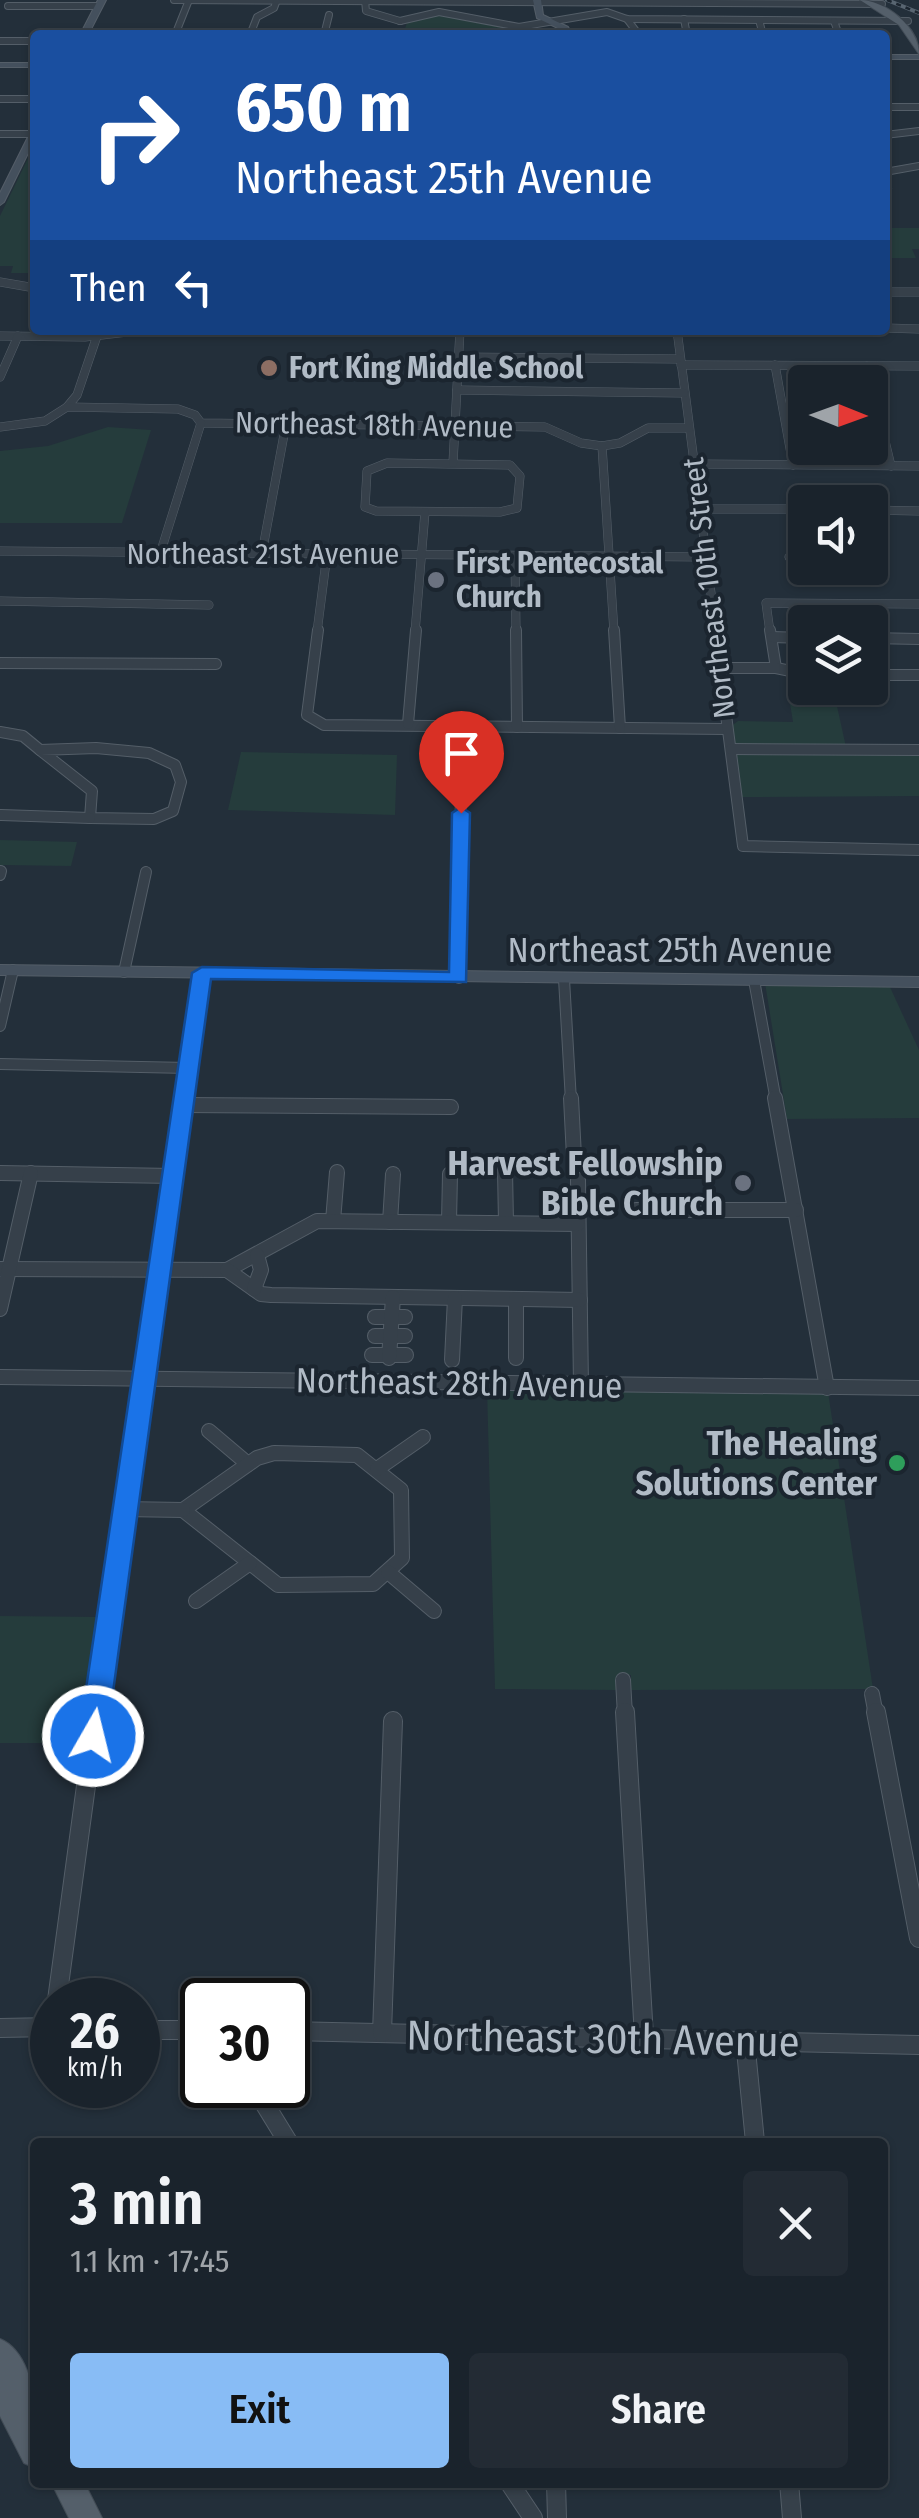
<!DOCTYPE html>
<meta charset="utf-8">
<style>
body{margin:0;font-family:"Fira Sans Condensed",sans-serif;background:#232b34;color:#f1f3f6;height:100vh;display:flex;flex-direction:column;font-size:38px;white-space:nowrap}
*{box-sizing:border-box;margin:0}
p{font-size:32px;color:#9fa4a9}
.icon{flex:none;width:55px;height:55px;fill:none;stroke:currentColor;stroke-width:2;stroke-linecap:round;stroke-linejoin:round}
.map{position:relative;flex:1;overflow:hidden}
.side{position:absolute;left:30px;top:2138px;width:858px;height:350px;display:flex;flex-direction:column;background:#1a232c;border-radius:10px;box-shadow:0 2px 8px #0004,0 0 0 2px #384048}
.side>*{flex:none}
.hud{position:absolute;left:30px;top:30px;width:860px;height:305px;border-radius:10px;box-shadow:0 2px 8px #0004,0 0 0 2px #384048;background:#1a4fa0;color:#fff;overflow:hidden}
.needle{width:65px;rotate:91deg}
.tools{position:absolute;left:788px;top:365px;display:grid;gap:20px}
.tools a{display:grid;place-items:center;width:100px;height:100px;border-radius:10px;background:#1a232c;box-shadow:0 2px 8px #0004,0 0 0 2px #384048;font-size:50px}
.speed{position:absolute;left:30px;top:1978px;display:flex;gap:20px;font-size:50px;font-weight:700;text-align:center}
.speed>*{display:grid;place-content:center;width:130px;height:130px;border-radius:50%;background:#1a232c;box-shadow:0 2px 8px #0004,0 0 0 2px #384048;line-height:1}
.speed small{font-size:25px;font-weight:400}
.speed .limit{border:5px solid #111;border-radius:15px;background:#fff;color:#111}
.pin{position:absolute;display:grid;place-items:center;width:85px;height:85px;color:#fff;margin:-102px -42px;border-radius:50% 50% 50% 0;rotate:-45deg;box-shadow:0 0 10px #0007}
.pin .icon{rotate:45deg}
.me{position:absolute;width:110px;margin:-55px;rotate:8deg;stroke-linejoin:round;filter:drop-shadow(0 0 8px #0008)}
.turn{display:flex;align-items:center;gap:35px;height:210px;padding:0 40px;font-size:45px}
.turn .icon{width:130px;height:130px;stroke-width:2.5}
.turn b{display:block;font-size:70px;line-height:85px}
.then{display:flex;align-items:center;height:95px;padding:0 40px;background:#0003;gap:20px;font-size:38px}
.round{display:grid;place-items:center;flex:none;width:105px;height:105px;border-radius:10px;background:#232b34}
.summary{display:flex;align-items:center;justify-content:space-between;height:170px;padding:0 40px}
h1{font-size:60px;font-weight:600;line-height:75px}
.button{display:flex;gap:20px;margin-top:auto;padding:20px 40px}
.button a{flex:1;height:115px;border-radius:10px;background:#88bcf5;color:#111;font-size:40px;font-weight:600;line-height:115px;text-align:center}
.button a+a{background:#232b34;color:#f1f3f6}
.map>svg:first-child{display:block}
.green{fill:#253c3c}
.lines{fill:none;stroke-linecap:round;stroke-linejoin:round}
.street-far4-casing{stroke:#545e68;stroke-width:8}
.street-far3-casing{stroke:#545e68;stroke-width:9}
.street-far2-casing{stroke:#545e68;stroke-width:12}
.street-far1-casing{stroke:#545e68;stroke-width:16}
.street-casing{stroke:#545e68;stroke-width:20}
.secondary-casing{stroke:#545e68;stroke-width:2}
.primary-casing{stroke:#424c56;stroke-width:2}
.street-far4{stroke:#36404a;stroke-width:6}
.street-far3{stroke:#36404a;stroke-width:8}
.street-far2{stroke:#36404a;stroke-width:10}
.street-far1{stroke:#36404a;stroke-width:14}
.street{stroke:#36404a;stroke-width:18}
.secondary{fill:#44505d;fill-rule:evenodd}
.primary{fill:#545f6a;fill-rule:evenodd}
.rail-casing{stroke:#586571;stroke-width:4}
.rail{stroke:#1b252f;stroke-width:2.5;stroke-dasharray:5;stroke-linecap:butt}
.route{fill:#1a73e8;stroke:#114b97;stroke-width:2.5}
.education-dot{fill:#8d6e63;stroke:#1b252f;stroke-width:4}
.worship-dot{fill:#6b7280;stroke:#1b252f;stroke-width:4}
.leisure-dot{fill:#2e9e5b;stroke:#1b252f;stroke-width:4}
.labels{text-anchor:middle;stroke-width:8;stroke-linejoin:round;paint-order:stroke}
.far-poi-label{font-size:30px;font-weight:bold;fill:#b1bbc6;stroke:#1b252f;text-anchor:start}
.far-street-label{font-size:30px;fill:#b1bbc6;stroke:#1b252f}
.street-label{font-size:35px;fill:#b1bbc6;stroke:#1b252f}
.poi-label{font-size:35px;font-weight:bold;fill:#b1bbc6;stroke:#1b252f;text-anchor:end}
.near-street-label{font-size:42px;fill:#b1bbc6;stroke:#1b252f}
</style>
<div class="map">
<svg width="919" height="2518" viewBox="0 0 919 2518">
<rect width="100%" height="100%" fill="#232f3a"/>
<g class="green">
<polygon points="435,13 526,28 533,33 403,34 408,20"/>
<polygon points="35,144 35,273 11,273 13,266 0,266 0,216"/>
<polygon points="885,228 919,228 919,249 912,249 916,258 885,258"/>
<polygon points="108,427 151,430 122,523 0,523 0,451 48,446"/>
<polygon points="789,697 835,697 846,747 735,747 730,727 738,721 793,722"/>
<polygon points="736,751 919,753 919,796 742,797"/>
<polygon points="241,752 397,755 395,815 228,810"/>
<polygon points="0,840 77,842 71,866 4,865 0,868"/>
<polygon points="765,983 889,985 919,1050 919,1118 787,1119"/>
<polygon points="487,1388 828,1392 873,1689 631,1690 631,1675 617,1675 616,1690 495,1689"/>
<polygon points="0,1616 99,1617 83,1743 0,1743"/>
</g>
<g class="lines">
<g class="street-far4-casing">
<g id="street-far4">
<polyline points="174,0 882,4"/>
<polyline points="365,0 366,11 400,21"/>
<polyline points="8,6 98,6"/>
<polyline points="627,19 639,35"/>
<polyline points="684,19 687,35"/>
<polyline points="759,20 763,35"/>
<polyline points="400,21 439,12 519,27 607,12 627,19 908,21"/>
<polyline points="834,21 839,35"/>
<polyline points="175,35 189,0"/>
<polyline points="250,35 257,17 274,8 277,0"/>
<polyline points="324,35 329,15"/>
<polyline points="0,41 35,41"/>
<polyline points="0,99 35,99"/>
<polyline points="885,107 919,107"/>
<polyline points="0,134 33,134"/>
<polyline points="885,135 919,131"/>
<polyline points="885,172 919,166"/>
<polyline points="885,181 888,188"/>
</g>
</g>
<g class="street-far3-casing">
<g id="street-far3">
<polyline points="0,282 35,288"/>
<polyline points="885,292 919,292"/>
<polyline points="885,328 919,329"/>
<polyline points="677,330 716,632"/>
<polyline points="0,336 85,337 144,330"/>
<polyline points="459,357 680,359"/>
<polyline points="681,365 919,366"/>
<polyline points="775,365 793,465"/>
<polyline points="867,366 891,466"/>
<polyline points="0,377 18,336"/>
<polyline points="457,390 684,393"/>
<polyline points="67,407 77,395 97,336"/>
<polyline points="0,427 45,421 67,407 178,409 195,415 201,423 545,427 581,443 602,446 620,443 648,428 689,428"/>
<polyline points="602,446 614,632"/>
<polygon points="387,463 510,465 520,476 517,508 500,512 376,511 365,507 367,471"/>
<polyline points="453,463 460,330"/>
<polyline points="695,464 919,466"/>
<polyline points="700,509 805,509"/>
<polyline points="870,510 919,511"/>
<polyline points="0,551 705,557"/>
<polyline points="262,553 286,424"/>
<polyline points="160,554 201,423"/>
<polyline points="805,555 789,557 805,564"/>
<polyline points="515,556 516,632"/>
<polyline points="0,601 209,605"/>
<polyline points="317,632 327,554"/>
<polyline points="415,632 425,512"/>
<polyline points="770,632 766,603 919,604"/>
</g>
</g>
<g class="street-far2-casing">
<g id="street-far2">
<polyline points="318,630 307,715 324,725 726,729"/>
<polyline points="516,630 517,727"/>
<polyline points="614,630 620,728"/>
<polyline points="715,630 743,846 919,850"/>
<polyline points="770,630 776,668"/>
<polyline points="772,637 805,638"/>
<polyline points="870,638 919,639"/>
<polyline points="0,663 216,664"/>
<polyline points="719,668 776,668 805,674"/>
<polyline points="870,675 919,675"/>
<polyline points="408,724 416,630"/>
<polyline points="0,732 23,736 40,750"/>
<polygon points="96,748 149,753 175,765 181,782 173,811 154,819 90,818 92,791 40,750"/>
<polyline points="731,749 919,750"/>
<polyline points="1,815 90,818"/>
<polyline points="0,875 1,871"/>
<polyline points="124,972 146,872"/>
<polyline points="459,978 461,775"/>
<polyline points="564,979 571,1101"/>
<polyline points="754,980 776,1101"/>
<polyline points="0,1026 13,970"/>
<polyline points="0,1064 188,1068"/>
<polyline points="183,1101 202,973"/>
</g>
</g>
<g class="street-far1-casing">
<g id="street-far1">
<polyline points="571,1098 574,1157"/>
<polyline points="775,1098 827,1388"/>
<polyline points="182,1105 451,1107"/>
<polyline points="505,1170 506,1223"/>
<polyline points="0,1173 173,1176"/>
<polyline points="578,1180 581,1385"/>
<polyline points="636,1210 796,1210"/>
<polyline points="333,1221 337,1172"/>
<polyline points="390,1222 393,1174"/>
<polyline points="449,1222 450,1174"/>
<polyline points="0,1269 227,1270 317,1221 578,1224"/>
<polyline points="227,1270 261,1294 271,1295 580,1300"/>
<polyline points="254,1289 261,1270 257,1255"/>
<polyline points="516,1299 516,1358"/>
<polyline points="0,1309 31,1173"/>
<polyline points="375,1317 405,1317"/>
<polyline points="375,1336 405,1336"/>
<polyline points="372,1355 406,1355"/>
<polyline points="389,1358 393,1297"/>
<polyline points="452,1360 455,1298"/>
<polyline points="0,1377 919,1388"/>
<polyline points="209,1431 248,1464"/>
<polygon points="274,1453 357,1455 401,1490 402,1558 373,1584 278,1585 183,1510 257,1458"/>
<polyline points="377,1469 423,1437"/>
<polyline points="123,1509 183,1510"/>
<polyline points="388,1572 434,1611"/>
<polyline points="196,1601 250,1563"/>
<polyline points="623,1680 625,1715"/>
<polyline points="872,1694 876,1715"/>
<polyline points="95,1715 184,1098"/>
</g>
</g>
<g class="street-casing">
<g id="street">
<polyline points="625,1712 644,2037"/>
<polyline points="876,1712 919,1938"/>
<polyline points="57,2000 96,1712"/>
<polyline points="0,2028 52,2027"/>
<polyline points="138,2030 202,2030"/>
<polyline points="288,2031 919,2045"/>
<polyline points="382,2033 393,1721"/>
<polyline points="745,2040 755,2142"/>
<polyline points="253,2085 288,2142"/>
<polyline points="509,2482 533,2518"/>
<polyline points="556,2482 557,2518"/>
<polyline points="789,2482 792,2518"/>
</g>
</g>
<g class="secondary-casing">
<g id="secondary">
<polygon points="98,0 106,0 88,35 80,35"/>
<polygon points="533,0 541,0 543,15 568,27 572,35 564,35 562,30 537,18"/>
<rect x="885" y="55" width="34" height="4"/>
<rect x="0" y="63" width="35" height="4"/>
<polygon points="35,129 35,139 4,202 0,205 0,193 31,131"/>
<polygon points="0,965 919,977 919,987 0,975"/>
</g>
</g>
<g class="primary-casing">
<g id="primary">
<path d="M860 0C885 0 919 27 919 54L899 25Z"/>
<path d="M0 2339C25 2349 35 2388 35 2412L32 2414 35 2420V2468L24 2463 0 2416Z"/>
<polygon points="51,2482 84,2482 102,2518 69,2518"/>
</g>
</g>
<use href="#street-far4" class="street-far4"/>
<use href="#street-far3" class="street-far3"/>
<use href="#street-far2" class="street-far2"/>
<use href="#street-far1" class="street-far1"/>
<use href="#street" class="street"/>
<use href="#secondary" class="secondary"/>
<use href="#primary" class="primary"/>
<g class="rail-casing">
<polyline id="rail" points="887,0 919,13"/>
</g>
<use href="#rail" class="rail"/>
</g>
<polygon class="route" points="461,807 470,813 466,982 211,979 107,1736 103,1744 93,1748 83,1744 79,1736 192,973 202,967 449,972 452,813"/>
<circle class="education-dot" cx="269" cy="368" r="10"/>
<g class="worship-dot">
<circle cx="436" cy="580" r="10"/>
<circle cx="743" cy="1183" r="10"/>
</g>
<circle class="leisure-dot" cx="897" cy="1463" r="10"/>
<g class="labels">
<g class="far-poi-label">
<text x="289" y="378">Fort King Middle School</text>
<text x="456" y="573">First Pentecostal<tspan x="456" dy="34">Church</tspan></text>
</g>
<g class="far-street-label">
<text transform="translate(374 425) rotate(1)" y="10">Northeast 18th Avenue</text>
<text x="263" y="564">Northeast 21st Avenue</text>
<text transform="translate(709 588) rotate(-97)" y="10">Northeast 10th Street</text>
</g>
<g class="street-label">
<text x="670" y="962">Northeast 25th Avenue</text>
<text transform="translate(459 1383) rotate(1)" y="12">Northeast 28th Avenue</text>
</g>
<g class="poi-label">
<text x="723" y="1175">Harvest Fellowship<tspan x="723" dy="40">Bible Church</tspan></text>
<text x="877" y="1455">The Healing<tspan x="877" dy="40">Solutions Center</tspan></text>
</g>
<g class="near-street-label">
<text transform="translate(603 2038) rotate(1)" y="15">Northeast 30th Avenue</text>
</g>
</g>
</svg>
<div class="tools">
<a><svg class="needle" viewBox="-14 -14 28 28"><path d="M0-13l5 13h-10z" fill="#e53935"/><path d="M0 13l5-13h-10z" fill="#9fa4a9"/></svg></a>
<a><svg class="icon" aria-label="sound" viewBox="0 0 24 24"><path d="M4 9h4l5-4v14l-5-4H4zM17 9q2 3 0 6"/></svg></a>
<a><svg class="icon" aria-label="layers" viewBox="0 0 24 24"><path d="M12 4l9 5-9 5-9-5zM3 14l9 5 9-5"/></svg></a>
</div>
<div class="speed"><div>26<small>km/h</small></div><div class="limit">30</div></div>
<div class="pin" style="left:461px;top:813px;background:#d93025"><svg class="icon" aria-label="arrive" viewBox="0 0 24 24"><path d="M6 21V4h12l-3 4 3 4H6"/></svg></div>
<svg class="me" style="left:93px;top:1736px" viewBox="-20 -20 40 40"><circle r="17" fill="#1a73e8" stroke="#fff" stroke-width="3"/><path d="M0-11L8 9 0 5-8 9z" fill="#fff"/></svg>
<div class="hud">
<div class="turn"><svg class="icon" aria-label="right" viewBox="0 0 24 24"><path d="M7 20v-9h11M14 6l5 5-5 5"/></svg><div><b>650 m</b>Northeast 25th Avenue</div></div>
<div class="then">Then<svg class="icon" aria-label="left" viewBox="0 0 24 24"><path d="M17 20v-9H6M10 6l-5 5 5 5"/></svg></div>
</div>
<section class="side">
<div class="summary"><div><h1>3 min</h1><p>1.1 km · 17:45</p></div><a class="round"><svg class="icon" aria-label="close" viewBox="0 0 24 24"><path d="M6 6l12 12M18 6L6 18"/></svg></a></div>
<div class="button"><a>Exit</a><a>Share</a></div>
</section>
</div>
